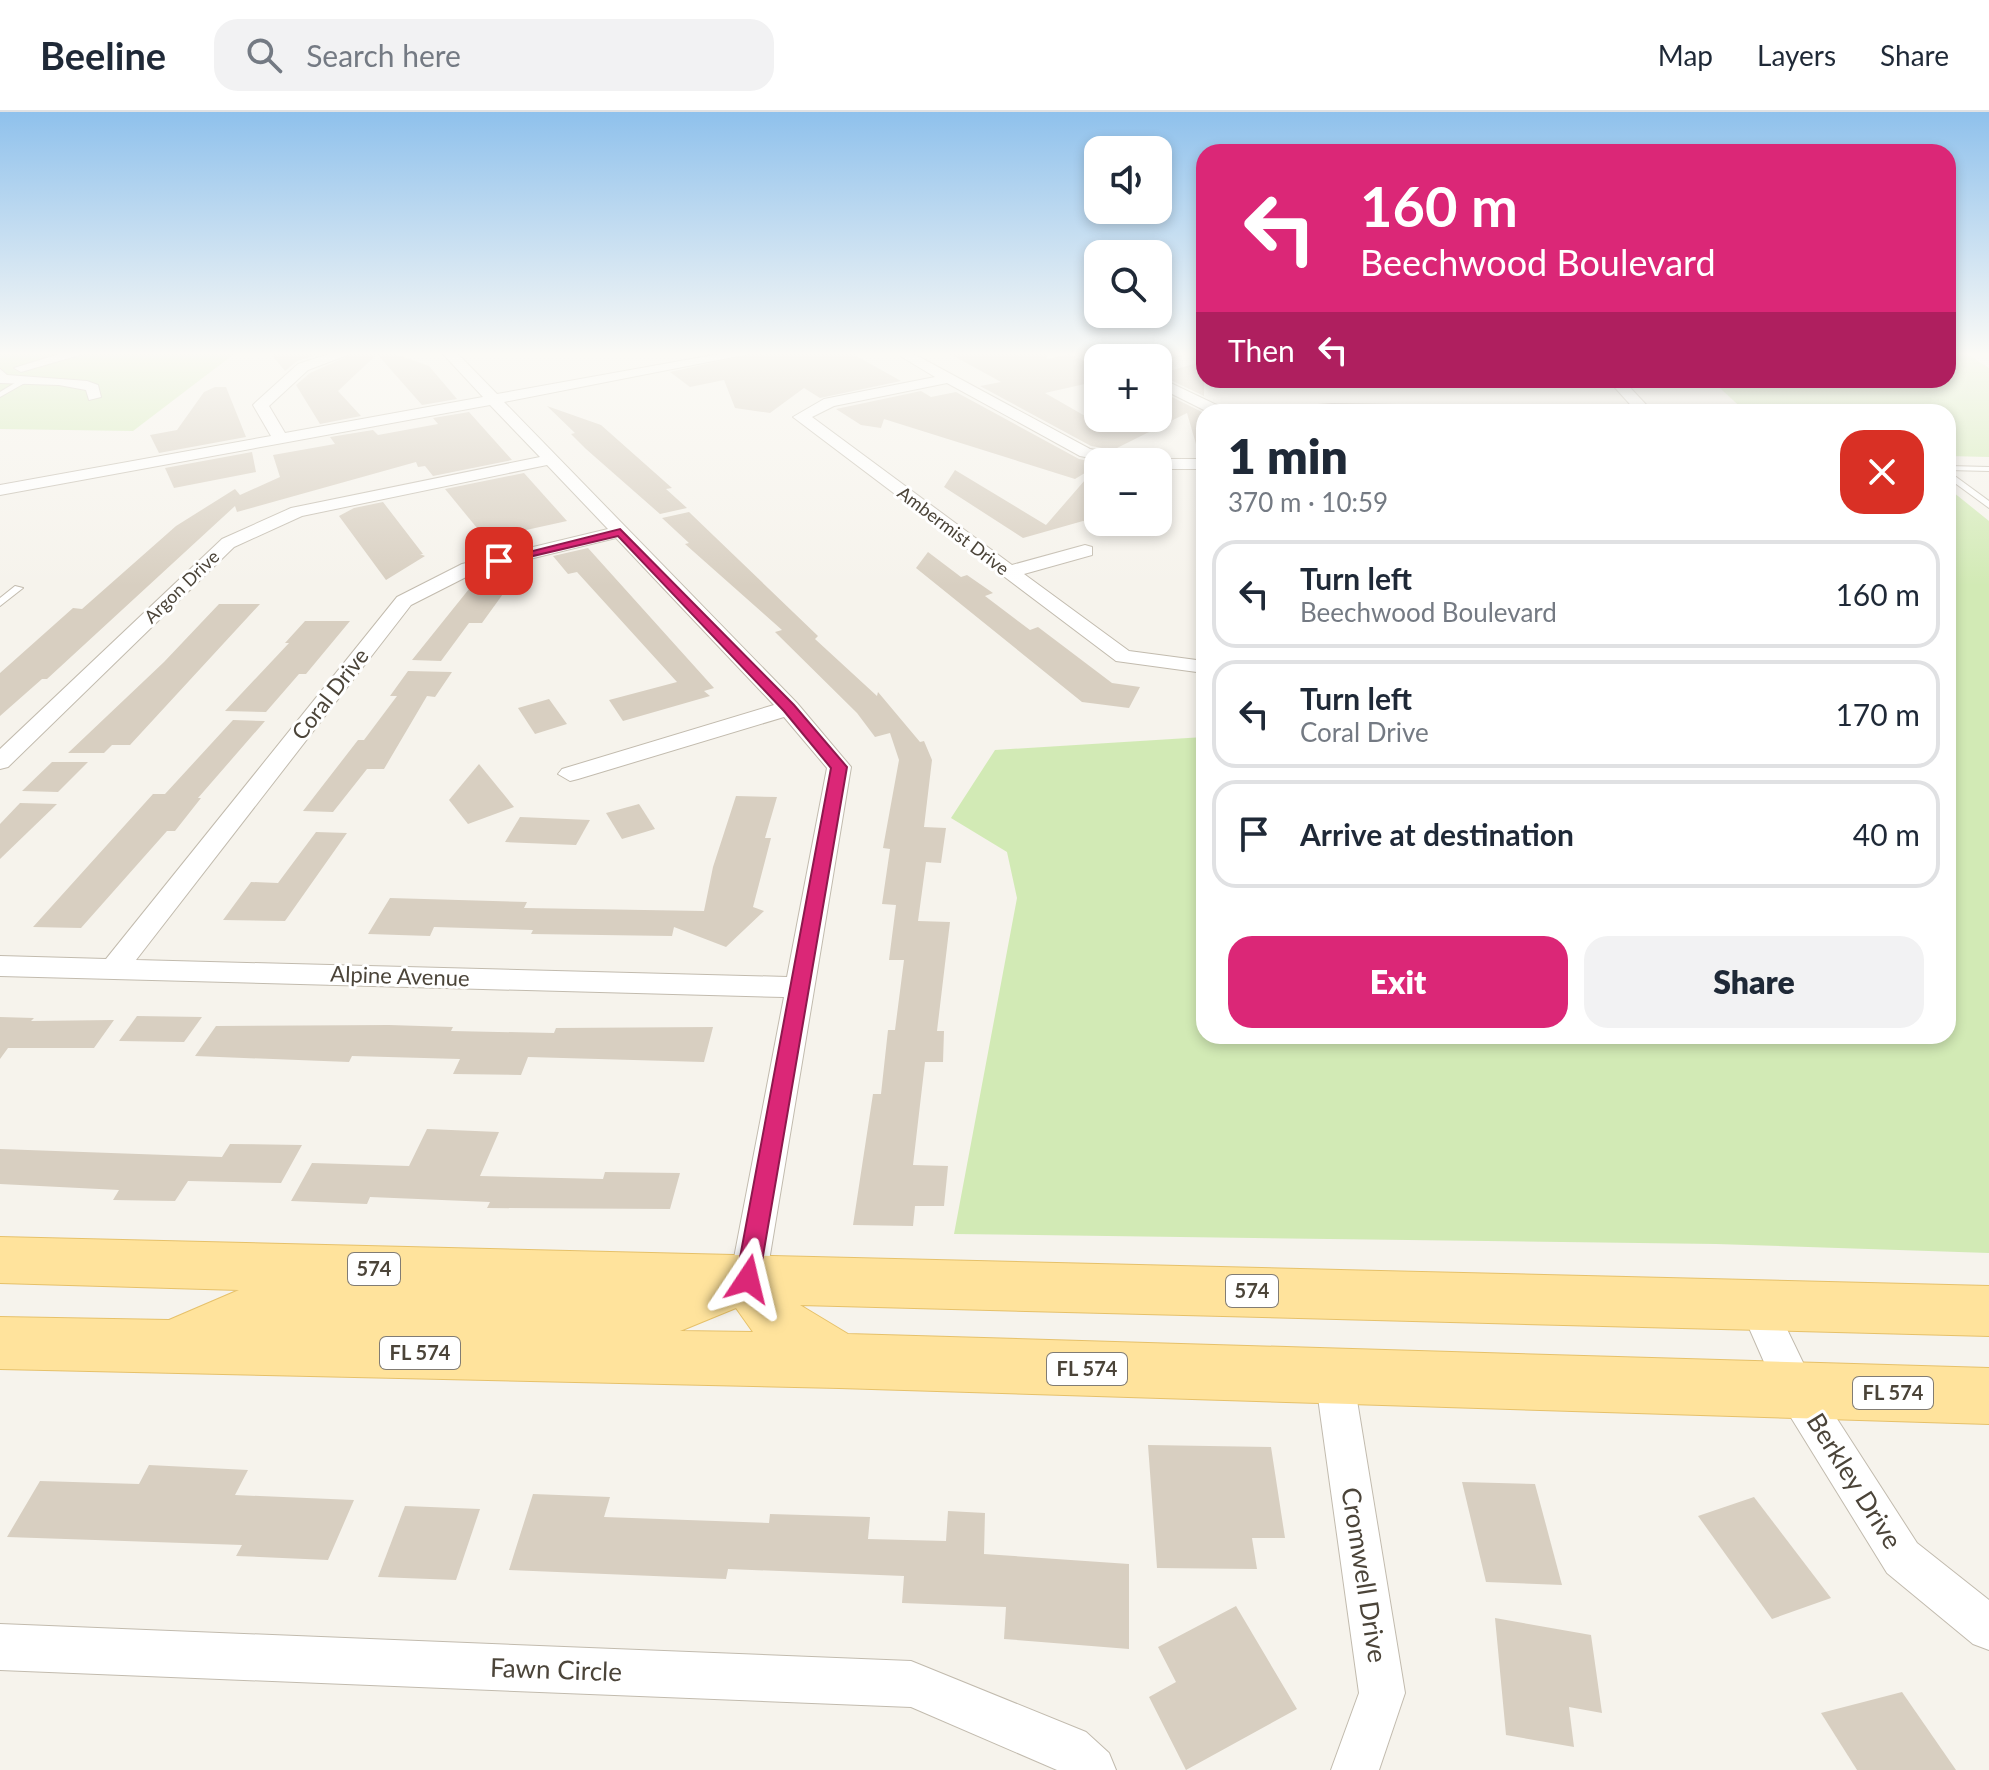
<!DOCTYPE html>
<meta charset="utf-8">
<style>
body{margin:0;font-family:Lato,sans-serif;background:#f2f2f3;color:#1f2937;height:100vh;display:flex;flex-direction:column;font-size:30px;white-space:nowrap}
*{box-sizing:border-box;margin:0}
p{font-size:26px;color:#747a83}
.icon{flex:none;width:44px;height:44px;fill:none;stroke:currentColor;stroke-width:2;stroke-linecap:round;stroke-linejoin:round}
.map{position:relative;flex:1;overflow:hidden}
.panel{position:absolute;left:1196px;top:292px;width:760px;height:640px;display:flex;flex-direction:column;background:#fff;border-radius:24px;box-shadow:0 4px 12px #0003}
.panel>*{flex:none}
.banner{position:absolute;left:1196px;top:32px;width:760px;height:244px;border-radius:24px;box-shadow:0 4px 12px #0003;background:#db2777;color:#fff;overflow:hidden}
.fabs{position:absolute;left:1084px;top:24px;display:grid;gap:16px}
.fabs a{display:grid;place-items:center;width:88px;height:88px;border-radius:16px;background:#fff;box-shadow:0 4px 12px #0003;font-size:40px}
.pin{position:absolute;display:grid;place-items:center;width:68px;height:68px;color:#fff;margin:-34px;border-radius:16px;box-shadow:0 4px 12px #0006}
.me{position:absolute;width:88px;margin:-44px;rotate:10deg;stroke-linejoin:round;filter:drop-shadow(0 0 6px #0008)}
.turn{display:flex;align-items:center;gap:28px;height:168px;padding:0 32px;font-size:36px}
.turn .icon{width:104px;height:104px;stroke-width:2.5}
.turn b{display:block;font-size:56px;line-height:68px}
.then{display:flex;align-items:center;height:76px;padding:0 32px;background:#0003;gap:16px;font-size:30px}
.round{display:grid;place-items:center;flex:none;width:84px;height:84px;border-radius:24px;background:#f2f2f3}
.head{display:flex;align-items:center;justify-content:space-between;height:136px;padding:0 32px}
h1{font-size:48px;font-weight:800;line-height:60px}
.button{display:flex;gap:16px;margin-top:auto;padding:16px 32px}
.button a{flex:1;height:92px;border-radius:24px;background:#db2777;color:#fff;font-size:32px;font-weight:800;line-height:92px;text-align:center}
.button a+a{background:#f2f2f3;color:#1f2937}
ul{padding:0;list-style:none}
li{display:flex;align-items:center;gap:24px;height:108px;margin:0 16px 12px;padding:0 16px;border:4px solid #e0e1e3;border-radius:24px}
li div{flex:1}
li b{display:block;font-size:30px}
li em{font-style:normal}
header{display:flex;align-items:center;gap:48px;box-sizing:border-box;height:112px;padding:0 40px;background:#fff;border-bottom:2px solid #e0e1e3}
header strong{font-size:38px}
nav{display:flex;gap:44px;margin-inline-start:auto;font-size:28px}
.search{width:560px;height:72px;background:#f2f2f3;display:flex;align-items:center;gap:20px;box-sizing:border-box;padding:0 28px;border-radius:24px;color:#747a83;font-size:30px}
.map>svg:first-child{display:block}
.green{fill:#d2eab5}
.building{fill:#d8cfc1}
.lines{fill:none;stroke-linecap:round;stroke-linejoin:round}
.service-casing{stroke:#c2bbae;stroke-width:2}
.minor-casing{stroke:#c2bbae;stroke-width:2}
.primary-casing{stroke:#e6c16a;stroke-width:2}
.service{fill:#fff;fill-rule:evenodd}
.minor{fill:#fff;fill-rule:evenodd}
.primary{fill:#ffe39c;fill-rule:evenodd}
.route{fill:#db2777;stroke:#8e194d;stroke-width:2}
.labels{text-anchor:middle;stroke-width:6;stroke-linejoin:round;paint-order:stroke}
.far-street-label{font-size:18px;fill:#4b4439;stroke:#fff}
.shield{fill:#fff;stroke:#817c74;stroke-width:2}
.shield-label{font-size:20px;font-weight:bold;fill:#4b4439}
.street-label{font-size:22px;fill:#4b4439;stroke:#fff}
.near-street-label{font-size:26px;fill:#4b4439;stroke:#fff}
</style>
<header>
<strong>Beeline</strong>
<div class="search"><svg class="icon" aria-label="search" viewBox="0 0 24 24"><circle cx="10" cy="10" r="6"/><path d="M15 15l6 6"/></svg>Search here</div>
<nav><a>Map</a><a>Layers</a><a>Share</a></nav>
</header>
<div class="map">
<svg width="1989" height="1658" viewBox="0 0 1989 1658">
<rect width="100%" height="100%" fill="#f6f3ec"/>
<g class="green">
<polygon points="0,242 234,242 133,319 0,317"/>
<polygon points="1948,242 1967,242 1989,256 1989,345 1948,344 1948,300 1746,300 1711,268 1948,268"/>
<polygon points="1948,376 1989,409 1989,1141 1716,1132 954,1122 1017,786 1007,740 951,706 995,638 1204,625 1204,924 1948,924"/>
</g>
<g class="building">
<polygon points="271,242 319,242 297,249 285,259"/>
<polygon points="353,242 395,242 429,254 457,287 422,293 377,242 338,279 361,304 320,312 296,273 310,261"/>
<polygon points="752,242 853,242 901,269 820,286 804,276 770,301 735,296 724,268 690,275 670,260"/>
<polygon points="950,242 1046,242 1047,247 1069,242 1098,255 1098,269 1045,281 1106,316 1158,306 1158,278 1204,301 1204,338 1198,339 1187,301 1113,338 1091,334 980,274 1001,270"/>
<polygon points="1194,252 1204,256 1204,284 1158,262"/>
<polygon points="215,275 226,275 246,325 159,341 150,323 177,318 204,280"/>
<polygon points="921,279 931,285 956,280 1079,347 1098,351 1098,410 1083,409 1023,426 944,375 955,358 1046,413 1098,353 1075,367 884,307 881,316 861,313 836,297"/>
<polygon points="547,294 601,313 672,376 666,377 687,396 660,402 586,337 571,322 575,321"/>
<polygon points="469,300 512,348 433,364 425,354 418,355 416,350 237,400 235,394 47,567 42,567 0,604 0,561 73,496 82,497 176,414 235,377 240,383 280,365 273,343 335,332 330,325 373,318 378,323 438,312 433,306"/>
<polygon points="252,340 256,360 174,376 165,356"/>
<polygon points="524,361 567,409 486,427 445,377"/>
<polygon points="383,390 423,442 420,442 425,444 386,468 339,404 354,396"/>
<polygon points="689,400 818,524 815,527 877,584 878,580 920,630 924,629 932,648 924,715 946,716 941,751 926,750 918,809 950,810 937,919 944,919 943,950 925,950 913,1053 948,1054 944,1094 915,1094 913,1114 853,1113 873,982 881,982 888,918 895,918 904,848 889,848 896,793 882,792 890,737 883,736 899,648 890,621 875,625 857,601 775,520 782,518 685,432 689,431 662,406"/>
<polygon points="588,436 714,576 704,579 710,584 623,609 609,588 677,570 577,460 568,462 553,444"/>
<polygon points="928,440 961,465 967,463 993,481 985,484 1030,518 1038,515 1112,571 1140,575 1129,596 1082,590 916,456"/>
<polygon points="524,453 482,511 469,511 441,549 412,548 469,477 474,480"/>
<polygon points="219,492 260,492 130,633 112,633 104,641 68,641 164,550"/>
<polygon points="305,509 350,509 306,562 299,562 266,600 225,599 289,531 285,531"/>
<polygon points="408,559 452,560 435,585 427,584 384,657 367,657 333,700 303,699 358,628 364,628 397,584 390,584"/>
<polygon points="549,587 567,612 535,622 518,596"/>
<polygon points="233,608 265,609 198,686 201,686 175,719 167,719 81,816 33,815 153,682 165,682"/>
<polygon points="52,650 88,650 58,680 22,679"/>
<polygon points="479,652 514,695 468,712 449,688"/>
<polygon points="736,684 777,685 765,726 771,726 753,795 764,799 726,835 674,815 672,824 531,822 533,818 434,815 430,824 368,822 390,786 527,790 524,796 704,799 713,755"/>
<polygon points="20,691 57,692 0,747 0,712"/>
<polygon points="639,692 655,717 622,727 606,701"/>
<polygon points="520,705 590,708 576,733 505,730"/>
<polygon points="316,720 347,721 285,809 223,808 251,770 278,771"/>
<polygon points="137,904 202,905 184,930 119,929"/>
<polygon points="0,905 34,906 31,909 114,908 94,936 8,936 0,947"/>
<polygon points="389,913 453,915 451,919 554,921 556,916 713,915 704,950 528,945 521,963 453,962 460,947 352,944 349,950 195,944 216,914"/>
<polygon points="427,1017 499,1020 480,1064 603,1067 605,1060 680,1061 670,1097 487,1096 490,1090 370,1085 367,1092 291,1089 312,1051 409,1054"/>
<polygon points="230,1032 302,1033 281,1071 188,1069 175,1089 113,1088 119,1078 0,1072 0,1037 222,1045"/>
<polygon points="1148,1333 1271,1335 1285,1426 1252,1426 1257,1457 1157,1456"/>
<polygon points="149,1353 248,1358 235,1383 354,1388 328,1448 236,1444 242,1433 7,1425 40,1369 139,1372"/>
<polygon points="1462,1370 1535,1372 1562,1473 1486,1470"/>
<polygon points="533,1382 610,1385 604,1405 769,1411 770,1402 870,1405 868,1427 946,1429 948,1399 985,1401 984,1442 1129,1452 1129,1537 1004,1527 1006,1495 902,1491 904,1464 728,1457 726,1467 509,1458"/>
<polygon points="1754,1385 1831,1486 1772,1507 1698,1404"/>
<polygon points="405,1394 480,1397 456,1468 378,1465"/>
<polygon points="1236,1494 1297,1597 1186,1658 1149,1585 1176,1570 1158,1535"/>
<polygon points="1495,1506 1591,1523 1602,1601 1569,1595 1574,1635 1506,1623"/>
<polygon points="1902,1580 1956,1658 1857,1658 1821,1601"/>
</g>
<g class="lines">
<g class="service-casing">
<g id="service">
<polygon points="23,266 30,268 0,285 0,280"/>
<polygon points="1948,354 1989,355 1989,359 1948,358"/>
<polygon points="1948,359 1989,389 1989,396 1948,366"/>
<polygon points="15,474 23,476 0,494 0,486"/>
</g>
</g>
<g class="minor-casing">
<g id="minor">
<polygon points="59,242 83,242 21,260 14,256"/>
<path d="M329 242H350L308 258 269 294 285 321 483 285 443 242H458L497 282 719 242H749L504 290 797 591 851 655 766 1167 761 1178 748 1182 735 1178 730 1167 784 885 0 864V844L106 847 397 485 462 452 608 417 547 353 302 404 234 435 8 655 0 657V637L222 427 291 396 540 345 490 293 0 383V373L271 324 253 293 256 290 298 252ZM616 426 774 593 562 657 558 662 570 669 578 667 784 605 827 656 787 865 136 848 411 493 476 460Z"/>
<polygon points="897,242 914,242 1090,337 1147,347 1149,350 1111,350 1080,344 947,271 834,294 812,305 1012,453 1085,433 1092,435 1092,443 1024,462 1129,539 1204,549 1204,561 1116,549 793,305 824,287 935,265"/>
<polygon points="1097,242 1115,242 1119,246 1101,246"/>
<polygon points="1157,242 1185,242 1158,250 1158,246 1151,246"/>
<polygon points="0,257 7,263 87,269 98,273 101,285 89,288 86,278 59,273 0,271"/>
<polygon points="1158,265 1225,297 1228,300 1208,300 1158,275"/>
<polygon points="1608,268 1623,268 1653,300 1637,300"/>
<polygon points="1332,292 1528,295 1536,300 1280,300 1288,295"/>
<polygon points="1158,347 1204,347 1204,357 1158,357 1158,350 1151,350"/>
<polygon points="1757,1177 1770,1182 1810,1265 1917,1431 1989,1488 1989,1538 1973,1532 1887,1461 1782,1291 1739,1193 1744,1182"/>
<polygon points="1334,1247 1348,1252 1353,1264 1405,1581 1379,1658 1331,1658 1359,1581 1315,1264 1320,1252"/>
<polygon points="0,1512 911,1549 1086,1620 1109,1641 1116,1658 1057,1658 911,1595 0,1558"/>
</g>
</g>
<g class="primary-casing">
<path id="primary" d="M0 1125 1989 1174V1224L800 1193 848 1222 1989 1256V1312L839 1276 0 1257V1205L169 1208 239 1178 0 1171ZM736 1196 753 1220 680 1219Z"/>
</g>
<use href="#service" class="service"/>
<use href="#minor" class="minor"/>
<use href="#primary" class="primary"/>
</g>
<linearGradient id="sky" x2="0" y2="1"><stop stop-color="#8fc1ec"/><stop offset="0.51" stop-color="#fbfaf6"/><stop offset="1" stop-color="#fbfaf6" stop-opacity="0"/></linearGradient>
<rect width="1989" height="474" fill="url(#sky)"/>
<polygon class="route" points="620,417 794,593 847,655 759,1167 756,1174 748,1177 739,1174 736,1167 831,656 784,599 618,424 499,452 493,449"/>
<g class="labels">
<g class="far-street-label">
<text transform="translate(953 419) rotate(37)" y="6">Ambermist Drive</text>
<text transform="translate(182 475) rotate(-44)" y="6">Argon Drive</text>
</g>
<g class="shield">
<rect x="348" y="1141" width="52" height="32" rx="6"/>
<rect x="1226" y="1163" width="52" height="32" rx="6"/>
<rect x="380" y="1225" width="80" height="32" rx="6"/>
<rect x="1047" y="1241" width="80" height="32" rx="6"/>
<rect x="1853" y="1265" width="80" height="32" rx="6"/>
</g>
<g class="shield-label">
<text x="374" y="1164">574</text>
<text x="1252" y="1186">574</text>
<text x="420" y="1248">FL 574</text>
<text x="1087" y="1264">FL 574</text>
<text x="1893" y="1288">FL 574</text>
</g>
<g class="street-label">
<text transform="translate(330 582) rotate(-52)" y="8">Coral Drive</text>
<text transform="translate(400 864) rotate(2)" y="8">Alpine Avenue</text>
</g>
<g class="near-street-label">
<text transform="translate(1854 1369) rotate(58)" y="9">Berkley Drive</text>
<text transform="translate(1364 1463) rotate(81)" y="9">Cromwell Drive</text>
<text transform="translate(556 1558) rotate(2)" y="9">Fawn Circle</text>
</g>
</g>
</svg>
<div class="fabs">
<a><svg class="icon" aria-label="sound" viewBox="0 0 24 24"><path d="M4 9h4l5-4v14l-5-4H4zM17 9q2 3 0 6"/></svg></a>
<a><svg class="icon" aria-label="search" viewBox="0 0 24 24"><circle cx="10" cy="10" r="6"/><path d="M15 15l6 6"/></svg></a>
<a>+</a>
<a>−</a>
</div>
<div class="pin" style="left:499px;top:449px;background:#d93025"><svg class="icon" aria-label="arrive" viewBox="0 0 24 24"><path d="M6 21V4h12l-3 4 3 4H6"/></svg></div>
<svg class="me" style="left:748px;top:1167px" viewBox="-20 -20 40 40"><path d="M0-17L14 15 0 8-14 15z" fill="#db2777" stroke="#fff" stroke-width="4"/></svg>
<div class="banner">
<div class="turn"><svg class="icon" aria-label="left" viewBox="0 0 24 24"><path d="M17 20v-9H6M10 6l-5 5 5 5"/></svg><div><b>160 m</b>Beechwood Boulevard</div></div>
<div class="then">Then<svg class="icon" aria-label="left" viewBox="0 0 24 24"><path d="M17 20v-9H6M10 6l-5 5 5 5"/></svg></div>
</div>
<section class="panel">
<div class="head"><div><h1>1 min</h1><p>370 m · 10:59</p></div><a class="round" style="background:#d93025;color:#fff"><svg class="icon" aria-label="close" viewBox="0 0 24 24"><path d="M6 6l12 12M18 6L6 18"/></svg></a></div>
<ul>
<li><svg class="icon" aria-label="left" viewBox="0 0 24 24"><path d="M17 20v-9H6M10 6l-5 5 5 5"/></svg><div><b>Turn left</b><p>Beechwood Boulevard</p></div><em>160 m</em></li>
<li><svg class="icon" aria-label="left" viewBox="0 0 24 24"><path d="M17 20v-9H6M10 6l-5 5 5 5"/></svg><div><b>Turn left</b><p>Coral Drive</p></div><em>170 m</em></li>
<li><svg class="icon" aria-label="arrive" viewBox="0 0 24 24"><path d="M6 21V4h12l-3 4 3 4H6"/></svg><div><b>Arrive at destination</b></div><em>40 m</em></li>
</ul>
<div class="button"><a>Exit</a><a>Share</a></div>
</section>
</div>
